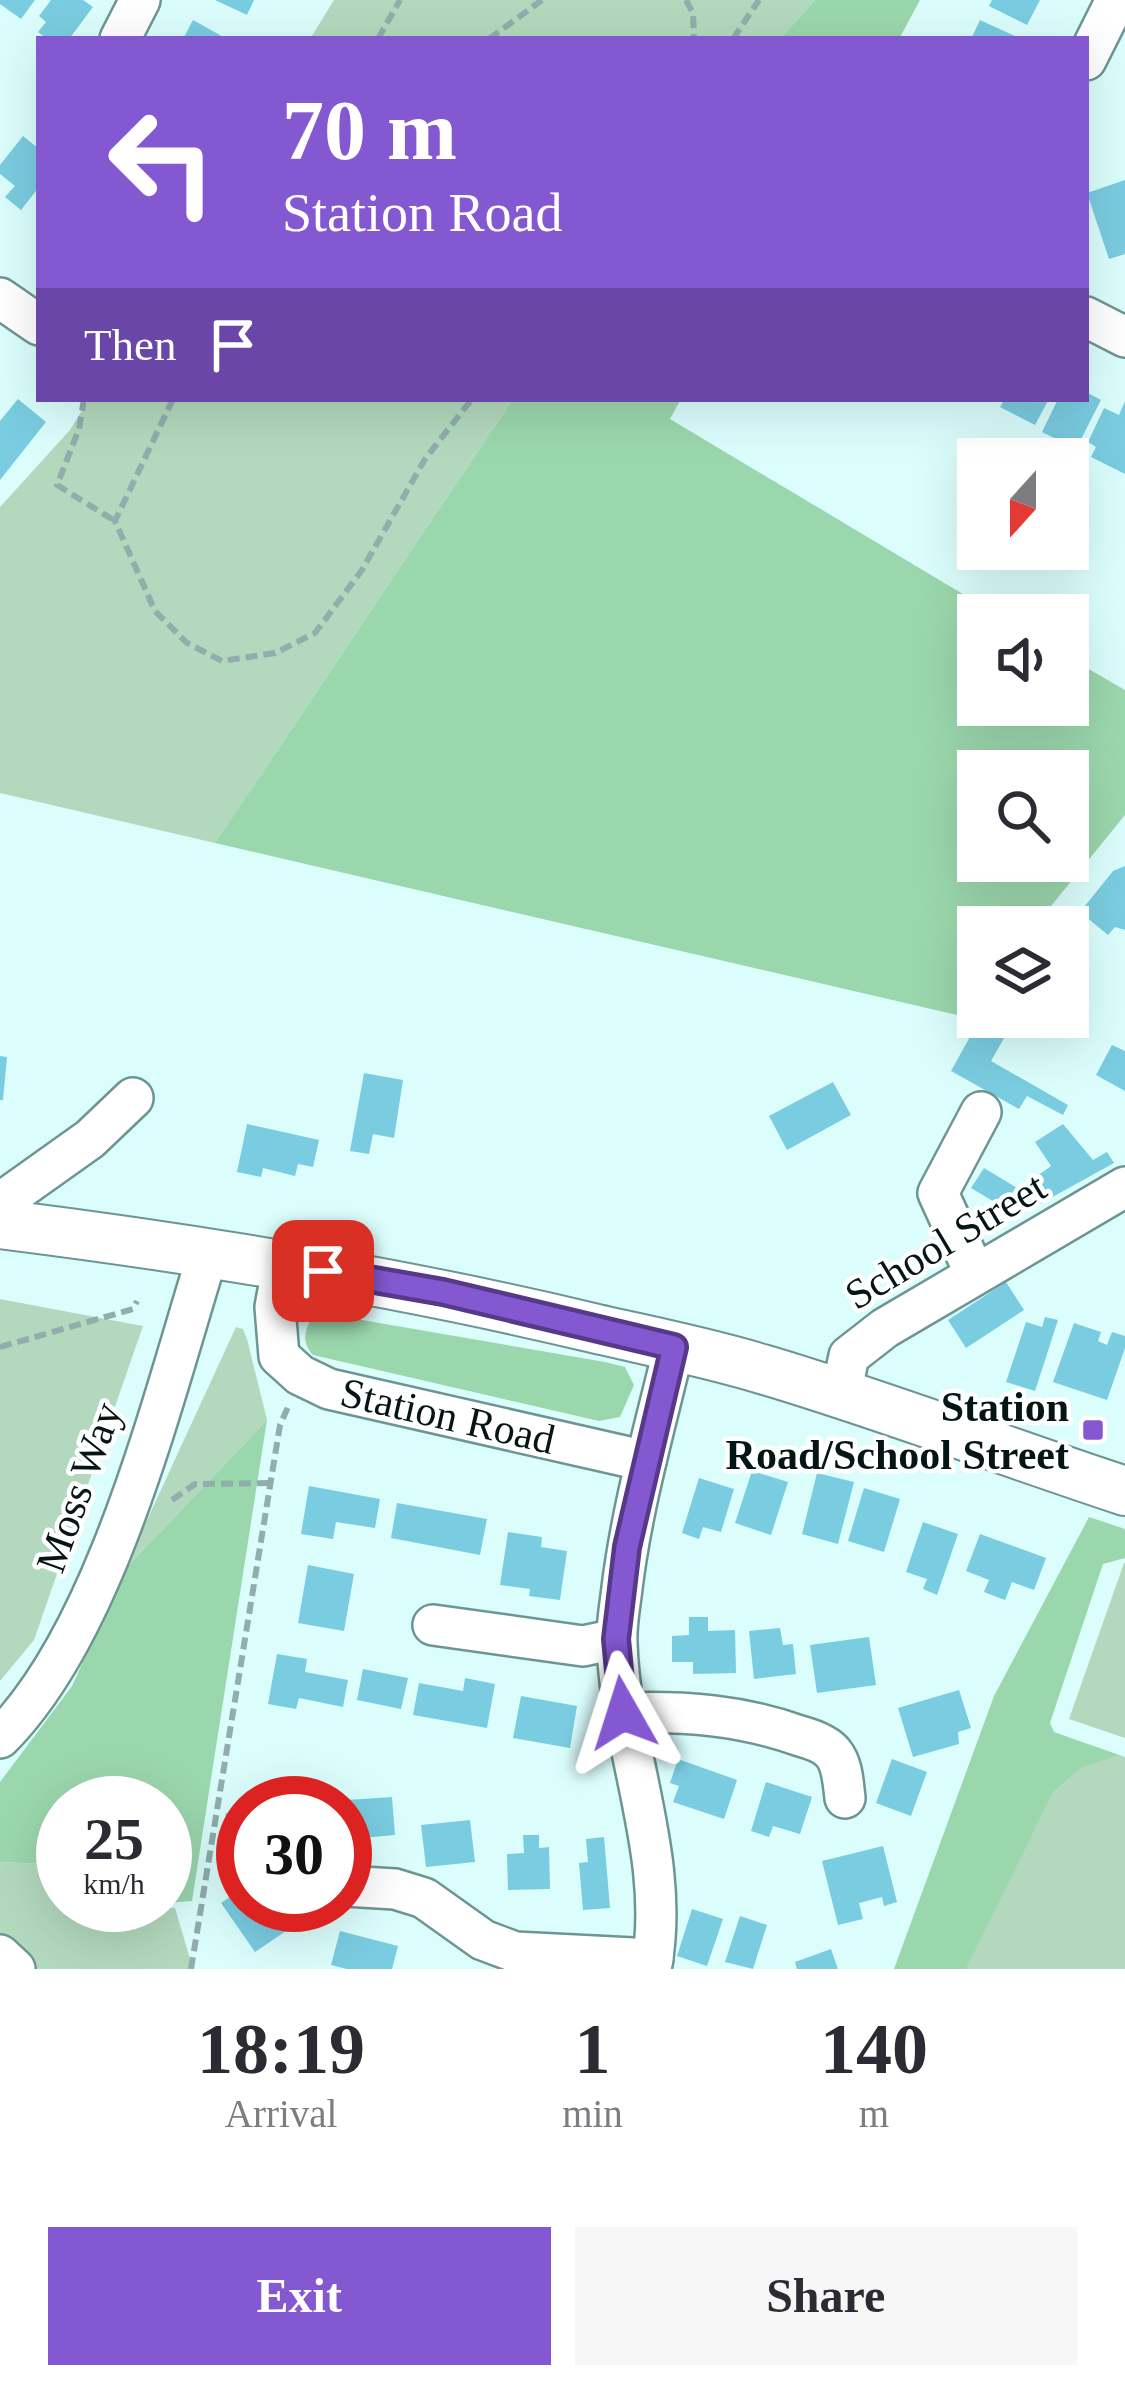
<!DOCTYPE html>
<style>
body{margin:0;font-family:Georgia,serif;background:#f7f7f7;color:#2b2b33;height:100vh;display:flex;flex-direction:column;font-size:45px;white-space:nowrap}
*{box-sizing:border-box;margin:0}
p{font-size:39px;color:#7c7c81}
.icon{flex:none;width:66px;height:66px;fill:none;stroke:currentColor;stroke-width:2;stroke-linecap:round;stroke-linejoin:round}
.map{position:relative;height:1969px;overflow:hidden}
.sheet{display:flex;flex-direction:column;background:#fff;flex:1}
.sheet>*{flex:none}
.guide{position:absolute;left:36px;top:36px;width:1053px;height:366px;border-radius:0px;box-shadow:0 12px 48px #0002;background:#8458d1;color:#fff;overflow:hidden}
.needle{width:78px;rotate:201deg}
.fabs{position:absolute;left:957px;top:438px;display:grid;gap:24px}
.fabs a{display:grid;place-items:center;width:132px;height:132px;border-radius:0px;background:#fff;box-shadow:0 12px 48px #0002;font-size:60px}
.speed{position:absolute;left:36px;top:1776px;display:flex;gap:24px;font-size:60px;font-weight:700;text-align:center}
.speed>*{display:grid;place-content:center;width:156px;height:156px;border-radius:50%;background:#fff;box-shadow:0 12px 48px #0002;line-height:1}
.speed small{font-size:30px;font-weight:400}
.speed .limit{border:18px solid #d22;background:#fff;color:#111}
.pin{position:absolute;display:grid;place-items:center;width:102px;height:102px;color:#fff;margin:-51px;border-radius:24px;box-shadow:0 6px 18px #0006}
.me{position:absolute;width:132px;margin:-66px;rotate:354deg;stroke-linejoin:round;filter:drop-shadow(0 0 9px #0008)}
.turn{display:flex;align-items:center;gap:42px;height:252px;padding:0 48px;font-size:54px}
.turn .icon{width:156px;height:156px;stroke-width:2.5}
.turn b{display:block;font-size:84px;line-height:102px}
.then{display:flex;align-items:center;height:114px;padding:0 48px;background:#0003;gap:24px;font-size:45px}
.eta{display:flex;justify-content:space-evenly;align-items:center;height:204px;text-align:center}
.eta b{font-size:72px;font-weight:700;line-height:84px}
.cta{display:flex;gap:24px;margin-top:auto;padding:24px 48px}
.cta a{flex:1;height:138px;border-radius:0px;background:#8458d1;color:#fff;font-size:48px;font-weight:700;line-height:138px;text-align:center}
.cta a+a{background:#f7f7f7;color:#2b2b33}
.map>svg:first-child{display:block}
.green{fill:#b2d9bd}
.forest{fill:#9bd7ad;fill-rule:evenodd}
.building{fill:#7acce0}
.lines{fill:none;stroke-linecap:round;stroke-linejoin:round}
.minor-casing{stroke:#6d9594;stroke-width:44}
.major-casing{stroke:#6d9594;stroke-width:52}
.path{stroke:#91adac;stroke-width:6;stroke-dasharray:12 6;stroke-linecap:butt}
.minor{stroke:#fff;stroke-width:39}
.major{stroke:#fff;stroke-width:48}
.route-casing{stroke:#563988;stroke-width:30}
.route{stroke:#8458d1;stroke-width:21}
.poi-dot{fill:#8458d1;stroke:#fff;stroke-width:4.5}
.labels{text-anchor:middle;stroke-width:9;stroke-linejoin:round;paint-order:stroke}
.street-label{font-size:42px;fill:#051414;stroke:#fff}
.poi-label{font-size:42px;font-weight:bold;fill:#051414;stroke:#fff;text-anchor:end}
</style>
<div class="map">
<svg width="1125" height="1969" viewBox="0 0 1125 1969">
<rect width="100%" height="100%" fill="#dbfefd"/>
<g class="green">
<polygon points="334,0 815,0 780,39 310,39"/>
<polygon points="89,399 513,399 215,843 0,793 0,507 70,430"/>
<polygon points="0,1299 143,1326 34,1640 0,1681"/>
<polygon points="236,1327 243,1329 247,1339 267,1420 124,1570"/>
<polygon points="1124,1563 1125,1563 1125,1738 1069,1719"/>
<polygon points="1037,1727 1125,1757 1125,1969 909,1969"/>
<polygon points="0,1862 63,1865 63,1905 175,1908 193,1969 0,1969"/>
</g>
<g class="forest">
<polygon points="815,0 920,0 899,39 780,39"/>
<path d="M513 399H681L670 419 998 615H978V705H1068V657L1125 690V815L1034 927H978V1005L970 1018 215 843ZM1068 771V861H978V771Z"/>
<path d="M327 1314 605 1362 625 1367 634 1385 620 1417 599 1421 313 1355C302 1343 304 1332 311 1319Z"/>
<polygon points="267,1420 192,1901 165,1903 165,1803 63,1803 63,1865 0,1862 0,1782 72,1686 124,1570"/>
<polygon points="1089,1517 1125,1529 1125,1558 1103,1564 1050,1723 1054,1732 1119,1755 1082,1767 1053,1792 966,1969 894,1969 994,1696"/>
</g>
<g class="building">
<polygon points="0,0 35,0 21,19 0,4"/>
<polygon points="51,0 83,0 93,7 69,39 47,39 38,32 46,22 39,16"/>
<polygon points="215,0 254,0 247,15"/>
<polygon points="992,0 1040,0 1027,25 989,6"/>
<polygon points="193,20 227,39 183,39"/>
<polygon points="980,20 1021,39 971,39"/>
<polygon points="23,136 39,149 39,187 21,210 5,197 15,186 0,174 0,165"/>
<polygon points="1125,180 1125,254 1109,259 1087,193"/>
<polygon points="1086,392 1101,400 1076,449 1042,432 1058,399 1086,399"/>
<polygon points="18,399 46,422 0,480 0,421"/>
<polygon points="1005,399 1049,399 1035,425 1000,407"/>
<polygon points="1125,401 1125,474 1091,457 1096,447 1088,442 1104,408 1119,415"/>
<polygon points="1125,866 1125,930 1115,927 1108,935 1080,912 1113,871"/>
<polygon points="981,1017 1016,1017 991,1061 1068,1105 1063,1115 1027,1096 1019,1109 951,1071"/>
<polygon points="1112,1045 1125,1051 1125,1091 1096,1075"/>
<polygon points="0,1056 7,1057 3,1100 0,1100"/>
<polygon points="364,1073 403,1080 394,1138 373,1134 369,1154 350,1151"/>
<polygon points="833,1082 851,1115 787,1150 769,1116"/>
<polygon points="247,1124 319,1140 313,1167 298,1164 295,1176 263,1168 261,1177 237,1172"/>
<polygon points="1063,1124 1093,1160 1107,1152 1114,1163 1018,1216 971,1188 984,1168 1019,1189 1051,1166 1035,1142"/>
<polygon points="1006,1282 1024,1310 966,1348 948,1320"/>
<polygon points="1045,1317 1058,1320 1035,1391 1006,1382 1026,1322 1042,1327"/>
<polygon points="1074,1323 1101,1332 1098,1341 1107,1345 1112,1332 1125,1336 1125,1348 1107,1400 1053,1382"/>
<polygon points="752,1471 788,1482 771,1535 735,1523"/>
<polygon points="817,1473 854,1482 838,1544 802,1534"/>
<polygon points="699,1478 734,1489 721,1532 703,1527 699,1539 682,1533"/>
<polygon points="309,1486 380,1499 375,1528 336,1522 333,1539 301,1534"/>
<polygon points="864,1488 900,1499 884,1552 848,1541"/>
<polygon points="397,1503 487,1519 480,1555 391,1538"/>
<polygon points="923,1522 958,1534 937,1595 923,1589 927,1579 906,1572"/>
<polygon points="508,1532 542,1537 541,1547 567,1551 560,1600 529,1596 530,1589 500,1585"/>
<polygon points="980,1534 1046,1558 1034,1590 1012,1582 1005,1600 984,1592 989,1580 966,1571"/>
<polygon points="308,1565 354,1574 344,1631 298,1623"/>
<polygon points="689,1617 708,1617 708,1631 735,1630 736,1673 693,1674 693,1662 672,1662 672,1636 689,1635"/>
<polygon points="780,1628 783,1645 793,1644 796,1674 754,1679 749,1631"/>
<polygon points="869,1637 876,1685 817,1693 810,1645"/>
<polygon points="277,1654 307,1659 305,1672 348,1680 343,1707 299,1698 296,1709 268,1704"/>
<polygon points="363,1669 408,1678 401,1709 357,1700"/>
<polygon points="465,1678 495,1684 487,1728 413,1715 419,1683 463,1691"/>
<polygon points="959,1690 971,1728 958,1732 959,1744 913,1757 898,1708"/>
<polygon points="521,1696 577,1706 570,1748 513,1738"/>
<polygon points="678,1759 737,1780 724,1819 673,1802 679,1786 670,1783"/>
<polygon points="892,1759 927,1772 911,1816 876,1803"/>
<polygon points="299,1782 308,1803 251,1803"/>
<polygon points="766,1782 812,1797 800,1834 773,1826 769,1837 751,1831"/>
<polygon points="392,1797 395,1835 350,1839 347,1800"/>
<polygon points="243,1806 243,1829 234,1833 225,1814"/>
<polygon points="470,1820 475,1862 426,1867 421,1825"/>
<polygon points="523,1835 539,1835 539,1848 549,1847 550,1889 508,1890 507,1854 524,1853"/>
<polygon points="604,1837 610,1908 583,1910 579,1863 588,1862 586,1839"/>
<polygon points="883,1846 897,1902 884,1906 882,1897 859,1903 863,1919 838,1925 822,1861"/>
<polygon points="243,1888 243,1905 277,1905 292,1927 255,1952 221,1903"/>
<polygon points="692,1909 723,1919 707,1966 677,1956"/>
<polygon points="740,1916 767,1925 753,1969 725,1962"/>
<polygon points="340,1931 398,1946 392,1969 347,1969 331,1965"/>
<polygon points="831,1949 838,1969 797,1969 795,1962"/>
</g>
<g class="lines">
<g class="minor-casing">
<g id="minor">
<polyline points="120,39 140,0"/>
<polyline points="1086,60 1116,0"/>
<polyline points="0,298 39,325"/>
<polyline points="1086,317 1125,337"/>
<polyline points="0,1203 90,1139 133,1098"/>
<polyline points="283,1264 275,1307 279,1356 300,1375 329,1389 646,1461"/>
<polyline points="975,1274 938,1193 981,1112"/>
<polyline points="841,1394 849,1356 885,1328 1125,1187"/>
<polyline points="433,1625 583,1646 616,1639"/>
<path d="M623 1713C686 1711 741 1715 800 1736 811 1739 826 1744 833 1753 843 1765 843 1783 845 1798"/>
<path d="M0 1738C108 1630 163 1396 209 1250"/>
<polyline points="345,1886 395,1889 424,1898 483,1940 515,1952 653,1959"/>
<polyline points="0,1955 15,1969"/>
<path d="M651 1969C672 1859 620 1751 617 1643 616 1625 620 1606 622 1588 632 1506 655 1427 674 1347"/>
</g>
</g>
<g class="major-casing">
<path id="major" d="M0 1224C200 1249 397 1281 593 1328 649 1341 706 1352 762 1369 884 1405 1003 1451 1125 1491"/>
</g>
<g class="path">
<polyline points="686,0 693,13 694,39"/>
<polyline points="378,39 400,0"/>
<polyline points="489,39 542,0"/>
<polyline points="733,39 759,0"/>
<polyline points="84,399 79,429 57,485 115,521"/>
<polyline points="173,399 115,521 155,611 187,643 222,661 275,653 315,633 362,570 425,459 472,399"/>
<polyline points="0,1347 133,1309 137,1301"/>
<polyline points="172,1500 195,1484 271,1483"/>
<polyline points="191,1969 280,1425 288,1407"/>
</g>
<use href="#minor" class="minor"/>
<use href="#major" class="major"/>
</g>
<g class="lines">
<g class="route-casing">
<polyline id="route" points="323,1271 443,1292 674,1347 627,1547 616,1639 623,1713"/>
</g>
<use href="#route" class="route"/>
</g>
<rect class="poi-dot" x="1081" y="1418" width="24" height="24" rx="6"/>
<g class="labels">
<g class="street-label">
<text transform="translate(945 1240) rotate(-31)" y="15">School Street</text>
<text transform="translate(448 1415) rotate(13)" y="15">Station Road</text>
<text transform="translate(78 1487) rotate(-70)" y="15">Moss Way</text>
</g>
<g class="poi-label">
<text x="1069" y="1421">Station<tspan x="1069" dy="48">Road/School Street</tspan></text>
</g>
</g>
</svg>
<div class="fabs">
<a><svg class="needle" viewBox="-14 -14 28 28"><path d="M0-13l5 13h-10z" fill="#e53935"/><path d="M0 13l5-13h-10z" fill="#7c7c81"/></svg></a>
<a><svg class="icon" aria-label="sound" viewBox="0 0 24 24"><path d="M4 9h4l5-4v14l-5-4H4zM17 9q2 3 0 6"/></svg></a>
<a><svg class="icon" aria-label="search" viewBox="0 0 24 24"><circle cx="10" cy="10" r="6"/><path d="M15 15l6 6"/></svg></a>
<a><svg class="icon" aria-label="layers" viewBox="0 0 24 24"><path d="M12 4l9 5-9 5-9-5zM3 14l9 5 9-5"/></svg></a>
</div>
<div class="speed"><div>25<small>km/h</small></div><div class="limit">30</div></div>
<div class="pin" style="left:323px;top:1271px;background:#d93025"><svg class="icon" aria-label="arrive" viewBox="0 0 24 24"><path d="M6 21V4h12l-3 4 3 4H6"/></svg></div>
<svg class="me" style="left:623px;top:1713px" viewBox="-20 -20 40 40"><path d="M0-17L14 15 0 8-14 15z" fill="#8458d1" stroke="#fff" stroke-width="4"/></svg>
<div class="guide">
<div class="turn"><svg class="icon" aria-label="left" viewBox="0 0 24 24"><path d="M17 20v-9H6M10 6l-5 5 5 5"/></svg><div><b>70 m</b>Station Road</div></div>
<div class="then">Then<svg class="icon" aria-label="arrive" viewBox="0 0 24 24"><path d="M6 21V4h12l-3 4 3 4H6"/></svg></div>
</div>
</div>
<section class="sheet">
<div class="eta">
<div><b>18:19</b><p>Arrival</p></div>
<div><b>1</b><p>min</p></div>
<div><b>140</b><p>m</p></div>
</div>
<div class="cta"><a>Exit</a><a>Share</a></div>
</section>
